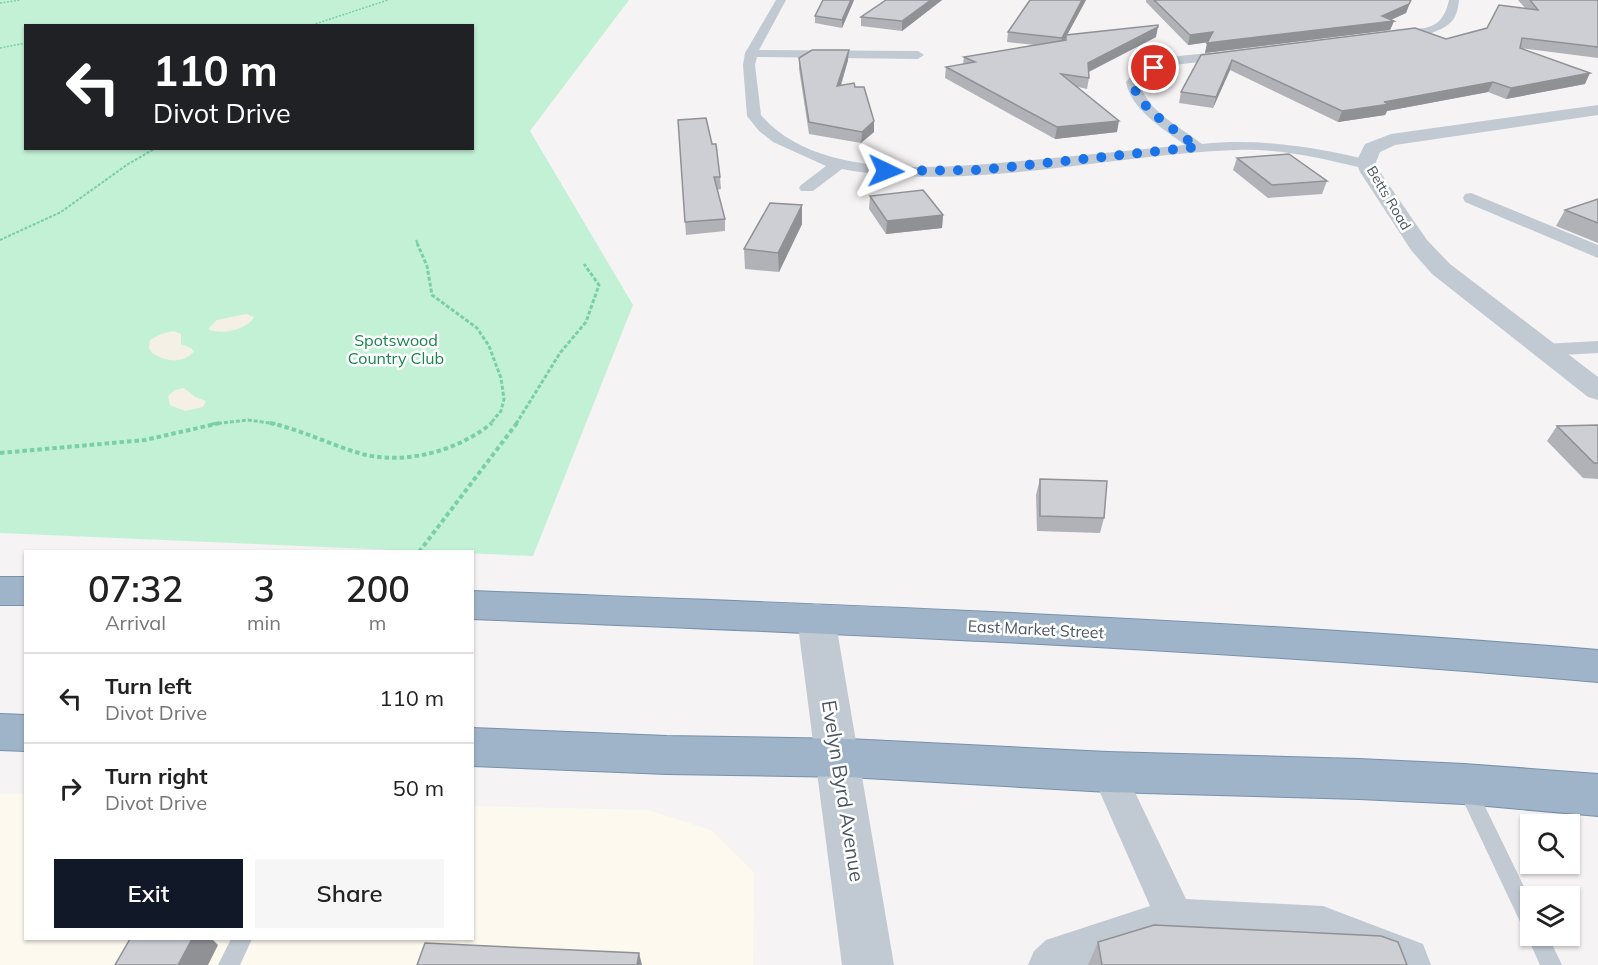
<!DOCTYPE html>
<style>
body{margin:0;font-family:Mulish,sans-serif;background:#f6f6f6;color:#222;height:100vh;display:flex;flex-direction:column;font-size:22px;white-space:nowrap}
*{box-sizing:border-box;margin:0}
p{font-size:20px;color:#767676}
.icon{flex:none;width:33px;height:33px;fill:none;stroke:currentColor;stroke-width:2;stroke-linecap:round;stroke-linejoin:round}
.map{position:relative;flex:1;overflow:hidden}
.side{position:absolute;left:24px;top:550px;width:450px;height:390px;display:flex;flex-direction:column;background:#fff;border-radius:0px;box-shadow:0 2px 4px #0004}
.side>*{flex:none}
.banner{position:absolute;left:24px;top:24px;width:450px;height:126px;border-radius:0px;box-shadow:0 2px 4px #0004;background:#202124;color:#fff;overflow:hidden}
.tools{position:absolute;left:1520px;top:814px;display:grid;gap:12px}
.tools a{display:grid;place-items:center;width:60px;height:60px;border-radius:0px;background:#fff;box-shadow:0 2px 4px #0004;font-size:30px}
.pin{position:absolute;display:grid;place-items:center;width:51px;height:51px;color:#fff;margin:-26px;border:3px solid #fff;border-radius:50%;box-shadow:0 2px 6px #0007}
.me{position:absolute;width:66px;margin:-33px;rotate:92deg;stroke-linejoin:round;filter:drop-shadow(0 0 4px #0008)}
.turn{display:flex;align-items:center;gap:21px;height:126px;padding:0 30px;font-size:27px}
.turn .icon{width:78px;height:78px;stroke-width:2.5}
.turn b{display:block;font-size:42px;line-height:51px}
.eta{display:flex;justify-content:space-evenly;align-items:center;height:102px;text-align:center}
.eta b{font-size:36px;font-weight:600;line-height:42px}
.primary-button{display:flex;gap:12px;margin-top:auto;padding:12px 30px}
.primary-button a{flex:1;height:69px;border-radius:0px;background:#111827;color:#fff;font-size:24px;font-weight:600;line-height:69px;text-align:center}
.primary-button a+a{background:#f6f6f6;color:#222}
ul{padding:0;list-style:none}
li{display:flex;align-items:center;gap:18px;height:90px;padding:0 30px;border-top:2px solid #e0e0e0}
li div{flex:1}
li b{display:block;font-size:22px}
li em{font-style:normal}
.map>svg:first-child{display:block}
.commercial{fill:#fdf9ef}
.green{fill:#c3f1d5;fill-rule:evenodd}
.sand{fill:#f5f0e5}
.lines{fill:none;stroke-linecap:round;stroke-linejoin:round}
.trunk-casing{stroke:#7690ad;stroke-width:2}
.path-far3{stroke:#7ad0a6;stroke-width:1.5;stroke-dasharray:2 1.5;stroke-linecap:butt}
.path-far2{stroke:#7ad0a6;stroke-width:2;stroke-dasharray:3 1.5;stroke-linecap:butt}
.path-far1{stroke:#7ad0a6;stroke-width:3;stroke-dasharray:4 2;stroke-linecap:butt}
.path{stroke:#7ad0a6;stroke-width:4;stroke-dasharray:4.5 3;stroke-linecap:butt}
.service{fill:#c1cad2;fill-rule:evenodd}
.minor{fill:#c1cad2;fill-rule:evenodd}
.tertiary{fill:#c1cad2;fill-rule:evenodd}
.trunk{fill:#9fb4c9;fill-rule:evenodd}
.wall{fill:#b0b2b7}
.shaded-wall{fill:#909195}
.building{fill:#cdcfd5;stroke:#909195;stroke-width:1.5}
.route{stroke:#1a73e8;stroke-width:10;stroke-dasharray:0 18}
.labels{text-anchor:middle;stroke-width:5;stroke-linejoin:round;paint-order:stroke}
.far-street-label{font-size:14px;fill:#4a5661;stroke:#fff}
.park-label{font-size:16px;fill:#17864f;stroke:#fff}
.street-label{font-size:16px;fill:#4a5661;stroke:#fff}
.near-street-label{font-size:20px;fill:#4a5661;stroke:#fff}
</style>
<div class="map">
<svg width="1598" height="965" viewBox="0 0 1598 965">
<rect width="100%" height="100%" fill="#f5f3f3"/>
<polygon class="commercial" points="0,794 25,794 26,939 472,939 473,806 648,810 711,830 754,872 753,965 0,965"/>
<path class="green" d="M0 0H629L530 131 633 305 533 556 0 533ZM26 26H472V148H26Z"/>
<g class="sand">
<path d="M246 314 254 317C248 329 220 336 208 329L217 320Z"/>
<path d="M173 331 181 334V344L191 348 194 352C181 364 166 362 152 353L149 348 150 340 161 334Z"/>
<polygon points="184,388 195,397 206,401 203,407 185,411 170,405 168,396 175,390"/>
</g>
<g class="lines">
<g class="trunk-casing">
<g id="trunk">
<rect x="0" y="577" width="26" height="28"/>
<path d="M472 591C848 605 1223 619 1598 650V682C1223 649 848 634 472 619Z"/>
<polygon points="0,714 26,715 26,751 0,750"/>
<polygon points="472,728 667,736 848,739 1108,752 1359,759 1464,764 1598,774 1598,816 1464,804 1359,799 1108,792 848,777 667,774 472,766"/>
</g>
</g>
<g class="path-far3">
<polyline points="0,3 20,0"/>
<polyline points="309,26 388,0"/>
<polyline points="0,48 26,43"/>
</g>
<g class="path-far2">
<polyline points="0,240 61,212 128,164 156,148"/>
<polyline points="416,240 418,244"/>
</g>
<g class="path-far1">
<polyline points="417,243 427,266 432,295 477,328 489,346 501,378 504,399 501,411 490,424"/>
<polyline points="212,424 248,420 277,424"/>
<polyline points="516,424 560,353 586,322 599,285 584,264"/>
</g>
<g class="path">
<path d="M270 423C302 430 331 445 362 454 407 465 457 451 492 423"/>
<polyline points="0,453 145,440 220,423"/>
<polyline points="419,552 517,423"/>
</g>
<g class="service">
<polygon points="1467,782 1474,784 1530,899 1530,936 1548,936 1562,965 1540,965 1527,936 1529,931 1523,928 1458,790 1460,784"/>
<polygon points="231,939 252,939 240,965 218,965"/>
</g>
<g class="minor">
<path d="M776 0H786L759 50 918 51 924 55 918 59 757 57 755 65 761 115C821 186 962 166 1044 159 1091 154 1138 150 1185 145 1164 129 1131 110 1126 82 1149 52 1200 55 1234 51L1238 52 1240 55 1238 58C1207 65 1164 57 1140 83 1145 110 1182 128 1202 144 1261 138 1316 147 1373 161L1375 164 1367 169C1324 159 1281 148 1237 150 1109 154 969 193 842 169L813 191H801L799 188 801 185 826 166 773 142 759 131 747 116 743 65 745 53Z"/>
<path d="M1449 0H1459C1458 8 1457 16 1451 22 1441 34 1394 45 1383 36 1404 18 1439 46 1449 0Z"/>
<polygon points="1471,193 1598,245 1598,258 1465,202 1463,198 1465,194"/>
<polygon points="1598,341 1598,353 1543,356 1535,355 1532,350 1535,345 1543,344"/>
<polygon points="1108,757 1120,761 1186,899 1323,906 1423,944 1431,965 1374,965 1323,946 1175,937 1088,965 1028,965 1034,951 1046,940 1150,906 1091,772 1096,761"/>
</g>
<g class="tertiary">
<polygon points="1598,105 1598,115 1395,145 1380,152 1376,162 1380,172 1427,240 1450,264 1598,377 1598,400 1588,397 1432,274 1411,250 1360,172 1356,162 1365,144 1391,134"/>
<polygon points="816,603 830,608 835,618 894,965 842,965 797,618 802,608"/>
</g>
<use href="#trunk" class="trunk"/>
</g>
<g class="wall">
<polygon points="823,0 854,0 842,28 815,23 815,16"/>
<polygon points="886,0 942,0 902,31 861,26 861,17"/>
<polygon points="1030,0 1086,0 1067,35 1156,37 1089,72 1089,78 1087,89 1078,87 1117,132 1055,139 945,78 946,67 963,64 964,57 1035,45 1007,42 1008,32"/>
<polygon points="1146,0 1411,0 1406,13 1391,20 1394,21 1390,30 1205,53 1208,42 1188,45 1146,2"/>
<polygon points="1518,0 1598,0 1598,58 1520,48 1585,84 1506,99 1488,92 1387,111 1385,115 1338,122 1230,70 1213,108 1179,103 1181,92 1201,55 1446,39 1487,28 1525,8"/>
<polygon points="799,58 848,60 841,86 874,132 861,143 809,134 799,69"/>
<polygon points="678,120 712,144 720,177 721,189 717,190 725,219 725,231 686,235"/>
<polygon points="1237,158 1327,181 1322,194 1268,198 1233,170"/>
<polygon points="870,196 943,215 942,228 886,234 869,209"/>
<polygon points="1598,199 1598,243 1556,226 1565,210"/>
<polygon points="802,205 802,224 779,272 745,269 744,249"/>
<polygon points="1598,425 1598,479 1583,478 1547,441 1557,426"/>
<polygon points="1040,479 1104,518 1100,533 1037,531 1036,495"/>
<polygon points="1098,942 1407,965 1088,965"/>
</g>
<g class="shaded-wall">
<polygon points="851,0 854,0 842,28 842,20"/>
<polygon points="931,0 942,0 902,31 902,21"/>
<polygon points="1082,0 1086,0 1060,48 1062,38"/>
<polygon points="1411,0 1406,13 1388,21 1394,21 1390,30 1205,53 1207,43 1382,16"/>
<polygon points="1158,27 1156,37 1086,73 1088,63"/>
<polygon points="1213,32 1210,42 1188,45 1190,35"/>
<polygon points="849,50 848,60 837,97 837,86"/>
<polygon points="1232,60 1230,70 1213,108 1216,97"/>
<polygon points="1590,73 1585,84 1506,99 1511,88"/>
<polygon points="1493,82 1488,92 1387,111 1385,115 1338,122 1342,111 1384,102"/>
<polygon points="874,121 874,132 861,143 862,132"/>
<polygon points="1119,121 1117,132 1055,139 1057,127"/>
<polygon points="802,205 802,224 779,272 778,253"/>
<polygon points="943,215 942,228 886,234 887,221"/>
<polygon points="192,939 212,939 218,945 208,965 178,965"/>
<polygon points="639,953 642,965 637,965"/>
</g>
<g class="building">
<polygon points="823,0 851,0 842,20 815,16"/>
<polygon points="886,0 931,0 902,21 861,17"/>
<polygon points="1030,0 1082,0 1062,38 1008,32"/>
<polygon points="1154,0 1411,0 1409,4 1382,16 1394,21 1207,43 1213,32 1190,35"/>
<polygon points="1530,0 1598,0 1598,47 1522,38 1520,48 1590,73 1511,88 1493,82 1384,102 1390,104 1342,111 1232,60 1216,97 1181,92 1201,55 1415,28 1446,39 1487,28 1499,5 1538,10"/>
<polygon points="1158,25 1158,27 1088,63 1089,78 1061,74 1119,121 1057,127 946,67 975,62 964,57 1066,40 1066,35"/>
<polygon points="812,50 849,50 837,86 854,83 855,87 864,87 874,121 862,132 809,122 799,58"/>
<polygon points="706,118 712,144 716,144 720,177 714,177 725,219 685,222 678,120"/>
<polygon points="1289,154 1327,181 1272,185 1237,158"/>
<polygon points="923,190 943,215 887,221 870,196"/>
<polygon points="1598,199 1598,223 1565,210"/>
<polygon points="770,203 802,205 778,253 744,249"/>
<polygon points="1598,425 1598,463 1594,463 1557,426"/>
<polygon points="1040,479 1107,481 1104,518 1040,516"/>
<polygon points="1154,925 1381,936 1398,942 1407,965 1102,965 1098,942"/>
<polygon points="130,939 192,939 178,965 115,965"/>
<polygon points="425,943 639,953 637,965 417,965"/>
</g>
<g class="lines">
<path class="route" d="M886 171 980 170 1197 147C1181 134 1126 100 1135 79L1154 68"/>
</g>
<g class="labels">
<g class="far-street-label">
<text transform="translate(1389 198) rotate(59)" y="5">Betts Road</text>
</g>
<g class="park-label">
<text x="396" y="346">Spotswood<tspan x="396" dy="18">Country Club</tspan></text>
</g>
<g class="street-label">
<text transform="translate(1036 629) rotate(3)" y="6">East Market Street</text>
</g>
<g class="near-street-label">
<text transform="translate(843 791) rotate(81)" y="7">Evelyn Byrd Avenue</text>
</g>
</g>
</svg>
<div class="tools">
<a><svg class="icon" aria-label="search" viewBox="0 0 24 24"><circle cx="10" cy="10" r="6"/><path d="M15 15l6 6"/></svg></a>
<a><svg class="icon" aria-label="layers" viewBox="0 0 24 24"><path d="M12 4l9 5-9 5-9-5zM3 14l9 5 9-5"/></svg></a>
</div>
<div class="pin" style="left:1154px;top:68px;background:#d93025"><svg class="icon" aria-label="arrive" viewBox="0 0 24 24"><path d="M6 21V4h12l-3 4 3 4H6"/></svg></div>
<svg class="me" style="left:886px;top:171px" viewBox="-20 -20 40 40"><path d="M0-17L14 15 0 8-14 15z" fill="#1a73e8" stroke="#fff" stroke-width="4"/></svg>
<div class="banner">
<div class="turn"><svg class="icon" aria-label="left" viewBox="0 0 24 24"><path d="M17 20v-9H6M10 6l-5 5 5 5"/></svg><div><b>110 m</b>Divot Drive</div></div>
</div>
<section class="side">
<div class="eta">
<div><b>07:32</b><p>Arrival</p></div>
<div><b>3</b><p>min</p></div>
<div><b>200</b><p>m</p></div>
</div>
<ul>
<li><svg class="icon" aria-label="left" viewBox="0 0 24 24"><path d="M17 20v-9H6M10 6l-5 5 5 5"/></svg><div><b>Turn left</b><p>Divot Drive</p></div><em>110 m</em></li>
<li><svg class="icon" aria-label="right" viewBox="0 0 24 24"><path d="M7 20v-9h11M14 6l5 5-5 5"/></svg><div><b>Turn right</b><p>Divot Drive</p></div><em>50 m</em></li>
</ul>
<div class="primary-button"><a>Exit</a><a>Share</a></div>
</section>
</div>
